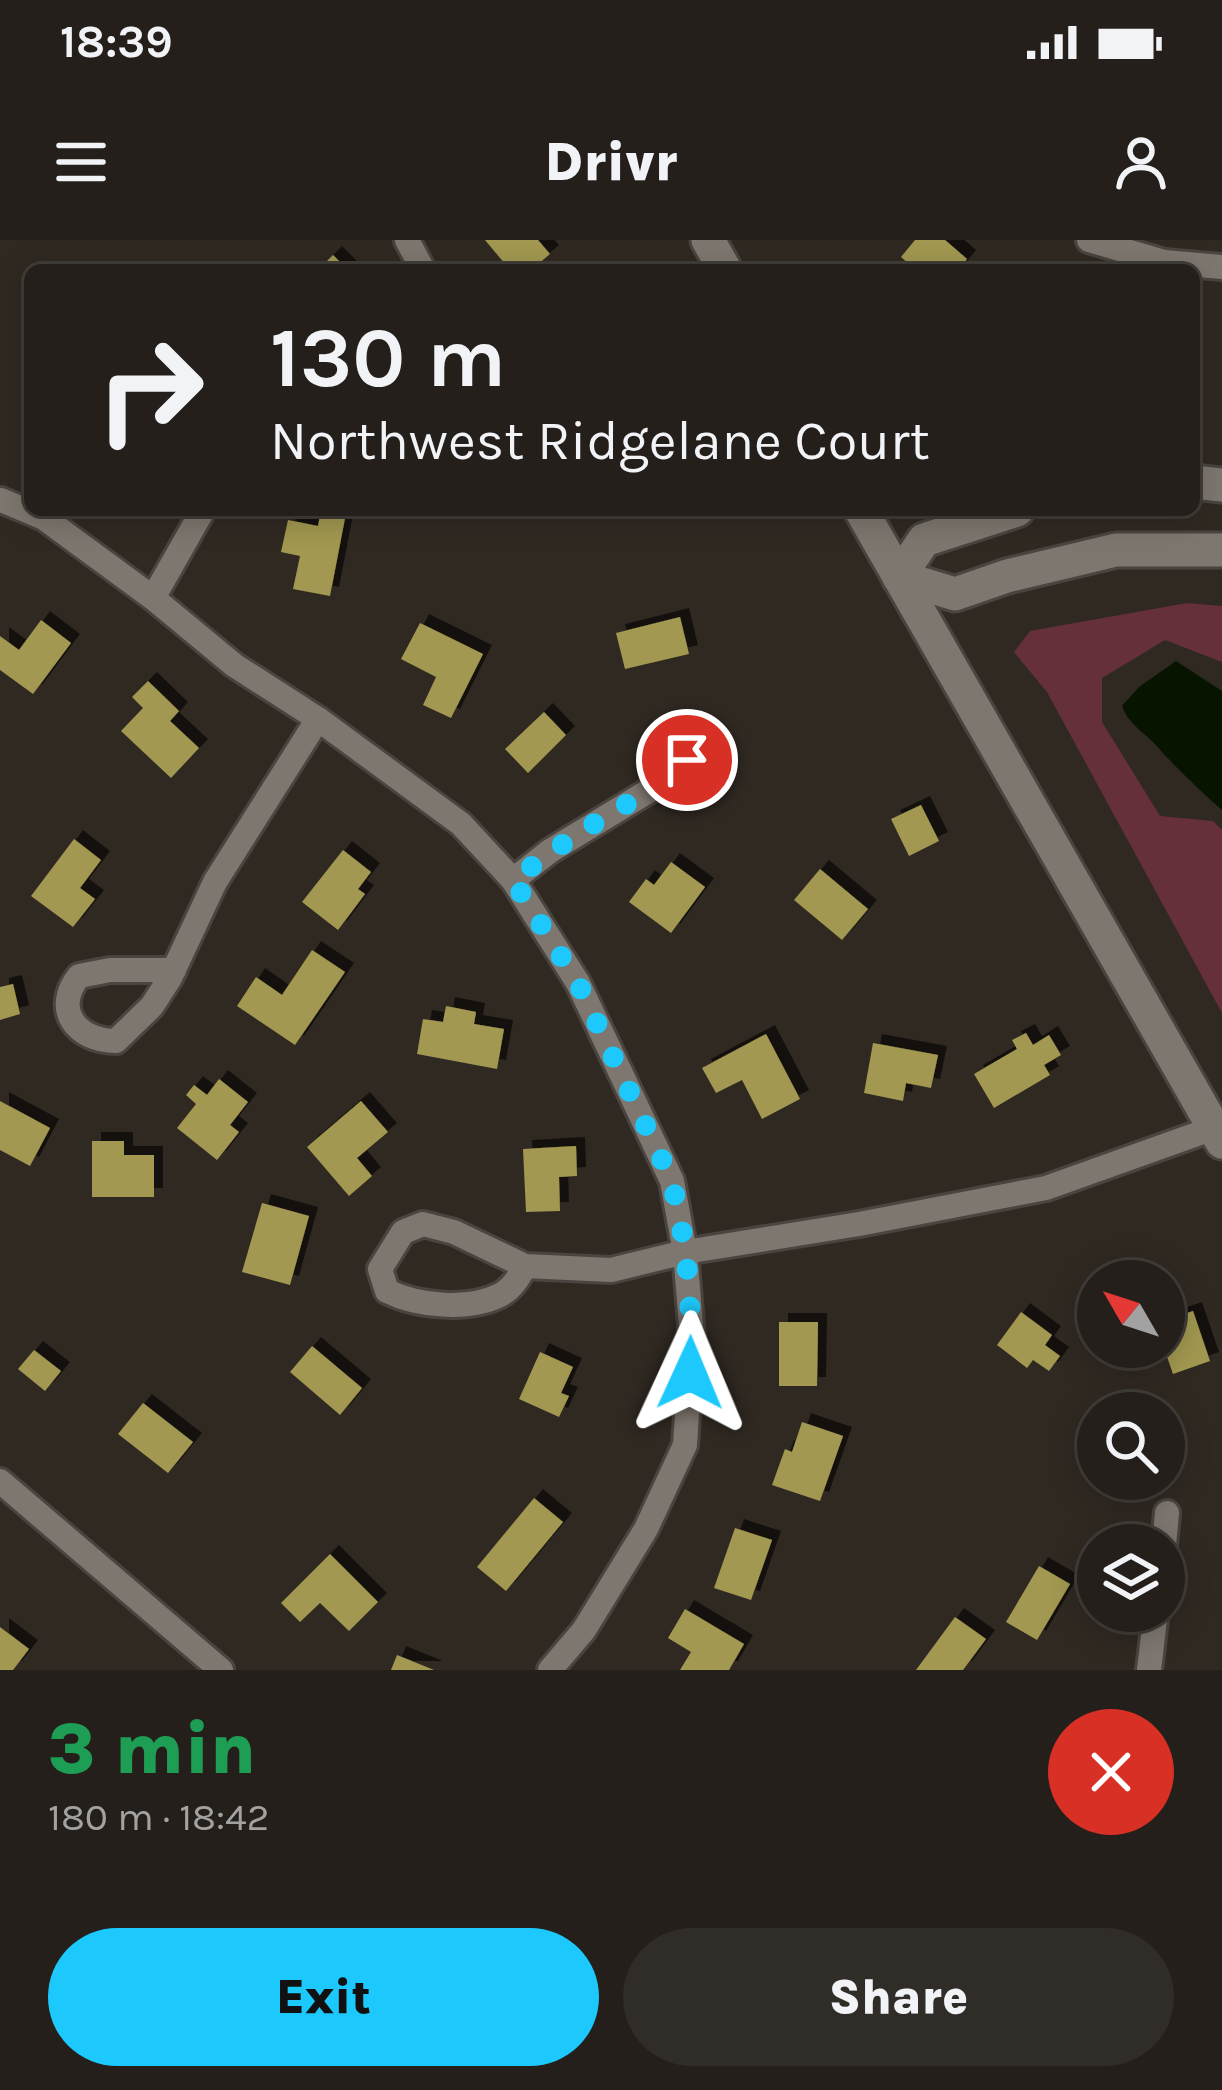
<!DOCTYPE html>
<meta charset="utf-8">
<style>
body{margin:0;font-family:Karla,sans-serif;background:#302c27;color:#f1f3f6;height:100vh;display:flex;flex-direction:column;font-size:45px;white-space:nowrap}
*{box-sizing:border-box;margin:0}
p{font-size:39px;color:#a3a2a2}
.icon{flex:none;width:66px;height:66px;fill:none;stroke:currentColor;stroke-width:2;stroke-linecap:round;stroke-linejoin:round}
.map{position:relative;height:1430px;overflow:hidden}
.details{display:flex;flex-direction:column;background:#241f1a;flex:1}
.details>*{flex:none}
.top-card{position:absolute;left:24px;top:24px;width:1176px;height:252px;border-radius:18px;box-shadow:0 6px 30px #0003,0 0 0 3px #413d39;background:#241f1a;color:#f1f3f6;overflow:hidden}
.needle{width:78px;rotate:309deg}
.fabs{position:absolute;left:1077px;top:1020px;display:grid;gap:24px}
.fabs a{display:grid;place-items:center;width:108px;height:108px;border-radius:50%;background:#241f1a;box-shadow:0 6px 30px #0003,0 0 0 3px #413d39;font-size:60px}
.pin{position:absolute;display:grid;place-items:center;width:102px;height:102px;color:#fff;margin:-51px;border:6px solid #fff;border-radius:50%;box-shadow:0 3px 12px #0007}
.me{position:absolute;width:132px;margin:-66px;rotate:1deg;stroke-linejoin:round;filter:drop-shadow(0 0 9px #0008)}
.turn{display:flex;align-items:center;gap:42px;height:252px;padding:0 48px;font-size:54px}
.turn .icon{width:156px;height:156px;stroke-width:2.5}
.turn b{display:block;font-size:84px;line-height:102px}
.round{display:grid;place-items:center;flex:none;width:126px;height:126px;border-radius:63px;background:#302c27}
.headline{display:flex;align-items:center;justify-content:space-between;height:204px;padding:0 48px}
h1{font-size:72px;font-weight:800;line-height:90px;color:#1e9e55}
.action{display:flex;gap:24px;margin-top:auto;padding:24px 48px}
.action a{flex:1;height:138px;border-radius:72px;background:#1dc9fc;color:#111;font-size:48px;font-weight:800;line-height:138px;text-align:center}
.action a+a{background:#302c27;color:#f1f3f6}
.status{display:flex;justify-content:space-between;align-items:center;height:84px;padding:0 60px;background:#241f1a;direction:ltr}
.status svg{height:33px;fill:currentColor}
header{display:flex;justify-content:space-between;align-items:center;height:156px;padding:0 48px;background:#241f1a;font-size:54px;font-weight:800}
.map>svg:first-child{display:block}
.green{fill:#65303a}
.water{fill:#061400}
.building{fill:#a29851;filter:url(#shadow)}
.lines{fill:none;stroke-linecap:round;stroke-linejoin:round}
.minor-casing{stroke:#49443f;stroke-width:30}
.secondary-casing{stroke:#49443f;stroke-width:39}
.minor{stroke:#7e776f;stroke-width:24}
.secondary{stroke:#7e776f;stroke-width:33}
.route{stroke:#1dc9fc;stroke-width:21;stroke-dasharray:0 37.8}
</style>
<div class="status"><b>18:39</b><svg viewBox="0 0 49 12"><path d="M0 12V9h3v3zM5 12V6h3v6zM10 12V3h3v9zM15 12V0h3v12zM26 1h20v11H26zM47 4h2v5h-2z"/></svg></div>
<header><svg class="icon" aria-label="menu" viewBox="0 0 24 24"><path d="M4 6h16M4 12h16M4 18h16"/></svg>Drivr<svg class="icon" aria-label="person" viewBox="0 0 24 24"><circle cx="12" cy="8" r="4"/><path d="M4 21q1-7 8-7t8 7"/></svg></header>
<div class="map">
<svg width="1222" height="1430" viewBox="0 0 1222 1430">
<defs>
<filter id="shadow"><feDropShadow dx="9" dy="-9" stdDeviation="0" flood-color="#0009"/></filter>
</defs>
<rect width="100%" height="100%" fill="#302922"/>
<polygon class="green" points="1187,363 1222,366 1222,422 1165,400 1102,438 1102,482 1160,576 1213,581 1222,590 1222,773 1047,452 1014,412 1030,391"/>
<path class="water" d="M1176 421 1222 451V570C1197 548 1175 527 1153 502 1140 489 1129 484 1122 466L1139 447Z"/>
<g class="building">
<polygon points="485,0 538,0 550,14 531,30 510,30"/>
<polygon points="915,0 945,0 967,19 958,30 916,30 901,17"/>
<polygon points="333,15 348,30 318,30"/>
<polygon points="321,270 346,273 330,356 293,349 300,316 281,312 288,280 318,286"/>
<polygon points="680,377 689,414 625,429 616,393"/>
<polygon points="41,380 71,403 33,454 0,430 0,396 19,410"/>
<polygon points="420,383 483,414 451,478 423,465 436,437 401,419"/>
<polygon points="148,441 179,471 170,481 199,508 171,538 121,491 143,468 132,457"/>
<polygon points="544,472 566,495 528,533 505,509"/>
<polygon points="921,565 939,601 909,616 891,579"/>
<polygon points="74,599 101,620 80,648 95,659 73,687 31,656"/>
<polygon points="343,610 371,632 358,649 365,654 338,690 302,662"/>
<polygon points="671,622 705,647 671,693 629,662 646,639 654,645"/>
<polygon points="820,629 868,669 842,700 794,660"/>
<polygon points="312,710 345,732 295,805 237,766 256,737 282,755"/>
<polygon points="13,744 20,774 0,780 0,747"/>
<polygon points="446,766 476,772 474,784 504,789 497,829 417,814 423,779 443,782"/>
<polygon points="1026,793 1033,805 1049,795 1061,815 1044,825 1050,835 994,868 974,834 1017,809 1012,800"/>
<polygon points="766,794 800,859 762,879 742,840 716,853 702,828"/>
<polygon points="873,803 938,815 931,848 906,843 903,861 864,853"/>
<polygon points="219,839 248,862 230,885 239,892 217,920 177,888 196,864 186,855 194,845 207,855"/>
<polygon points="0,861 50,888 30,926 0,910"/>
<polygon points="361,861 388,892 357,918 372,936 349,956 307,907"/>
<polygon points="92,901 124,901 124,915 154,915 154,957 92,957"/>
<polygon points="576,906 577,936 559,937 560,971 526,972 523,909"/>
<polygon points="262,963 309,976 290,1045 242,1032"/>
<polygon points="1193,1071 1210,1121 1173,1134 1164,1108 1164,1081"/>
<polygon points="1021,1072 1052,1095 1045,1105 1060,1116 1049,1131 1033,1120 1027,1128 997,1105"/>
<polygon points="779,1082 818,1082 817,1146 779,1146"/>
<polygon points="312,1106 362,1148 340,1175 290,1132"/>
<polygon points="34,1110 61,1131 45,1151 18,1129"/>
<polygon points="540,1112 573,1127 561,1153 569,1156 559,1177 519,1159"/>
<polygon points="143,1163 193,1202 168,1233 118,1194"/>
<polygon points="802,1182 843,1196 820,1261 772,1245 785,1209 792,1212"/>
<polygon points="534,1258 563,1282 506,1351 477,1327"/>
<polygon points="735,1288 772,1300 751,1360 714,1348"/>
<polygon points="330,1314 378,1362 349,1391 320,1363 300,1382 281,1363"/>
<polygon points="1039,1326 1070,1344 1037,1400 1006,1382"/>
<polygon points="685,1369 744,1404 729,1430 680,1430 691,1412 668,1398"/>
<polygon points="955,1377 986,1399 963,1430 916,1430"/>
<polygon points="0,1387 29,1409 13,1430 0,1430"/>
<polygon points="397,1415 434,1430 391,1430"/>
</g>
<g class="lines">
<g class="minor-casing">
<g id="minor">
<polyline points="407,0 423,30"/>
<polyline points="1089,0 1164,22 1222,27"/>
<polyline points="1,260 44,278 153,358 234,425 318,479 461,584 513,640 578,743 672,941 685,1012 692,1097 685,1205 646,1289 584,1390 550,1430"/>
<polyline points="153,358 203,270"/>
<polyline points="513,640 550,611 665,541 709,499"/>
<path d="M174 730H110L79 736C52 770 77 801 116 801L152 766 170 738 215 642 318 479"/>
<path d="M525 1026C519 1037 512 1049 500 1055 469 1071 417 1066 387 1051L380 1029 403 992 423 984 454 992 525 1026 611 1030 685 1012 859 984 1046 948 1214 888"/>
<polyline points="0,1241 221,1430"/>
<polyline points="1164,1305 1167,1273"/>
<polyline points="1149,1430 1156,1371"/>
</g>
</g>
<g class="secondary-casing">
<g id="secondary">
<polyline points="708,0 725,30"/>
<polyline points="1194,242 1222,245"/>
<polyline points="861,270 1222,902"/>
<polyline points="899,337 955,354 1007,336 1116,310 1222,310"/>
<polyline points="899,337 924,300 1017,270"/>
</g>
</g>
<use href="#minor" class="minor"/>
<use href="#secondary" class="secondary"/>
</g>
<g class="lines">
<polyline class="route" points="687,520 665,541 577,594 513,640 578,743 672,941 686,1012 692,1097 690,1133"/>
</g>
</svg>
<div class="fabs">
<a><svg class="needle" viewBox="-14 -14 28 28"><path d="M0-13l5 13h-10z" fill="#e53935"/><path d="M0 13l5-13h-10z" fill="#a3a2a2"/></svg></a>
<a><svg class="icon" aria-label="search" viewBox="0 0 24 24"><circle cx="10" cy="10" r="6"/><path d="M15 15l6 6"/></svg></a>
<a><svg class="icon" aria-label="layers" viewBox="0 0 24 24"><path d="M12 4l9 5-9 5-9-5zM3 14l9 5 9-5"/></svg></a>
</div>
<div class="pin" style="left:687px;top:520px;background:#d93025"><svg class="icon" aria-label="arrive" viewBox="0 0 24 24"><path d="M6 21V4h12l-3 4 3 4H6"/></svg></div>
<svg class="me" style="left:690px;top:1133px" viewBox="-20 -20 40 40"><path d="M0-17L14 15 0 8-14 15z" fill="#1dc9fc" stroke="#fff" stroke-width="4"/></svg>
<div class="top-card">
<div class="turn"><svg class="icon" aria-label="right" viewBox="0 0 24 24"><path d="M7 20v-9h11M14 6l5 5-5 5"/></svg><div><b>130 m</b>Northwest Ridgelane Court</div></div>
</div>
</div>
<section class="details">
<div class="headline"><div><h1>3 min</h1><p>180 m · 18:42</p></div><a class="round" style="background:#d93025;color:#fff"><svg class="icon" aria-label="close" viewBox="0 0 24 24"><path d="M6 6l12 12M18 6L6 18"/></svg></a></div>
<div class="action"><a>Exit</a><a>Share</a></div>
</section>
